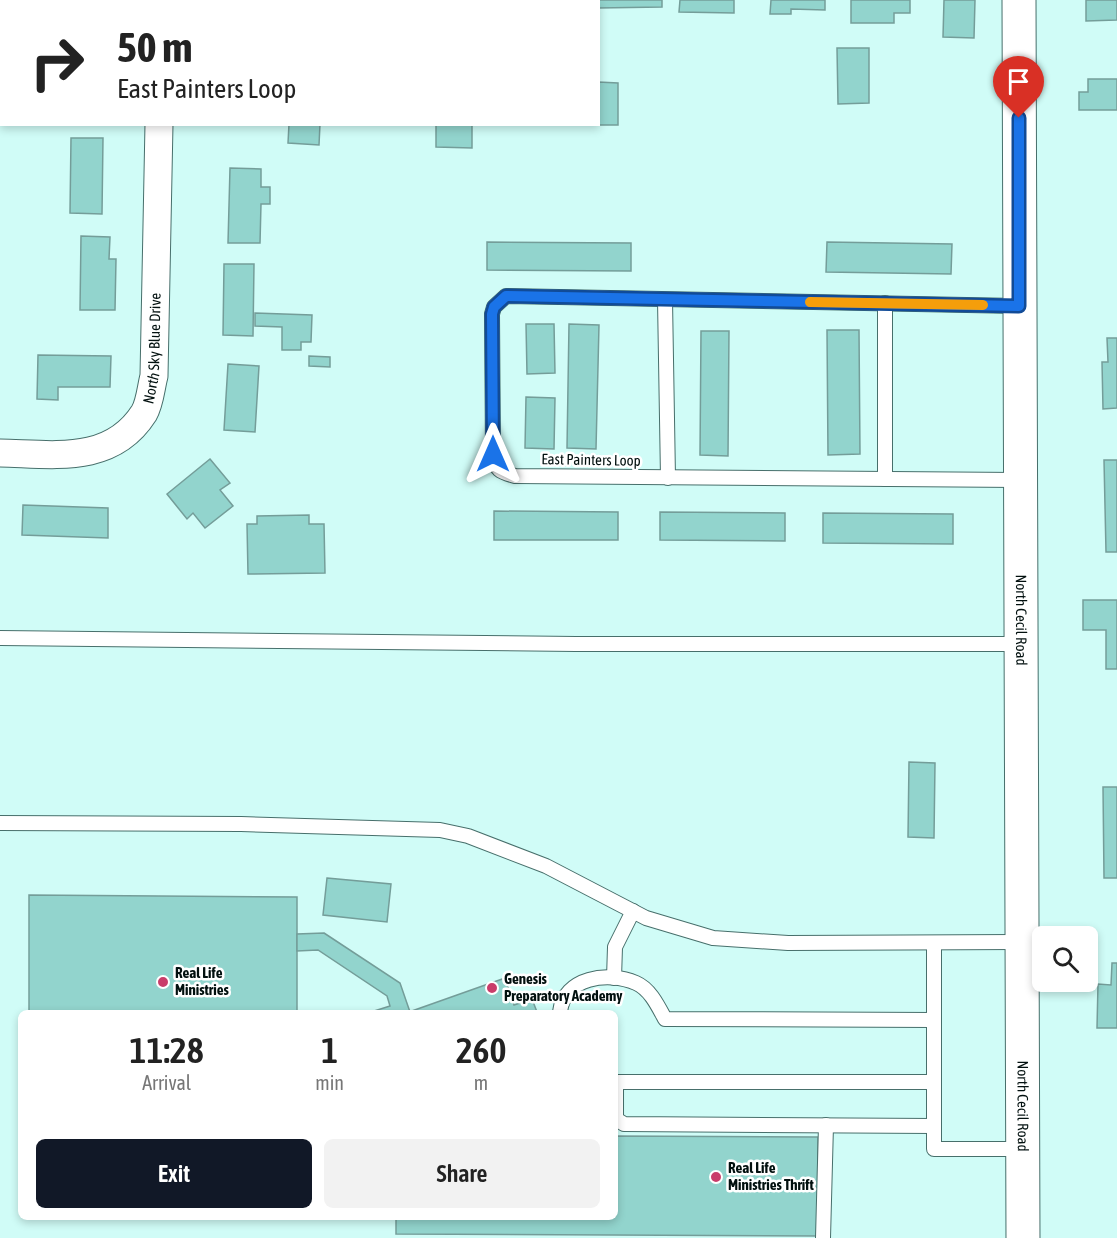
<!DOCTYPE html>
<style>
body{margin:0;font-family:"Asap Condensed",sans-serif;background:#f2f2f2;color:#222;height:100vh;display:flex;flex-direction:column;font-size:22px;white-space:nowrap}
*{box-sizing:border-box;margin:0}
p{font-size:20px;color:#767676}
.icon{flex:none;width:33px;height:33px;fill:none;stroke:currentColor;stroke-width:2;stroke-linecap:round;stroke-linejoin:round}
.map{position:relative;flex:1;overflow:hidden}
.side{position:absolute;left:18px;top:1010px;width:600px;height:210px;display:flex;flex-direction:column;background:#fff;border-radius:9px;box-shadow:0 3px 9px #0003}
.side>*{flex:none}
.hud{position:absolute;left:0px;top:0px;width:600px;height:126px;box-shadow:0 3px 9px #0003;background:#fff;color:#222;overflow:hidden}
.controls{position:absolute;left:1032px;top:926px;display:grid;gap:12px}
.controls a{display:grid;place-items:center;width:66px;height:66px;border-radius:9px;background:#fff;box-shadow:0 3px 9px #0003;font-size:30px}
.pin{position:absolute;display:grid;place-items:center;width:51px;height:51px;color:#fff;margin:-62px -26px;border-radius:50% 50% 50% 0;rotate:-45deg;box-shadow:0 0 6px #0007}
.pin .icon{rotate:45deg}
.me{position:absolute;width:66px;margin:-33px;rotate:0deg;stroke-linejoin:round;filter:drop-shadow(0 0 4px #0008)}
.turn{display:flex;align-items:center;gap:21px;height:126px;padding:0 18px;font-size:27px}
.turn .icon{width:78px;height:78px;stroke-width:2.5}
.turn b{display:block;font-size:42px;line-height:51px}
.eta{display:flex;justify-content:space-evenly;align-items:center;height:102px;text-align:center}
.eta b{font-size:36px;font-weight:600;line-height:42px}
.button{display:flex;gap:12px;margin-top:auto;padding:12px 18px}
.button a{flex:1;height:69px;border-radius:9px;background:#111827;color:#fff;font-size:24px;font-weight:600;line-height:69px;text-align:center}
.button a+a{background:#f2f2f2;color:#222}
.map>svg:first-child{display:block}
.building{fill:#92d4cd;stroke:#749d99;stroke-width:1.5}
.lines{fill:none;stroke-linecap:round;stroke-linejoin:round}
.lane-casing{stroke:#476f6b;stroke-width:16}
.street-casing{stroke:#476f6b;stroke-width:29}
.secondary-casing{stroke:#476f6b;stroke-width:35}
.lane{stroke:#fff;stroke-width:14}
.street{stroke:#fff;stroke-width:27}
.secondary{stroke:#fff;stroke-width:33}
.route-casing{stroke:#114b97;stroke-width:15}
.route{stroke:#1a73e8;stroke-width:10}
.slow{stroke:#f59e0b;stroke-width:10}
.poi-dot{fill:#c93c6a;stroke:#fff;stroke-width:2}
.labels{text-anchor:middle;stroke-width:5;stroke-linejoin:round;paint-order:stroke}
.street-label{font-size:15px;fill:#02100f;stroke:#fff}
.poi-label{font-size:15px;font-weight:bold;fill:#02100f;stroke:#fff;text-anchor:start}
</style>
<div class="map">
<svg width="1117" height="1238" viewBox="0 0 1117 1238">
<rect width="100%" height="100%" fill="#d0fcf7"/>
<g class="building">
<polygon points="39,0 110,0 39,2"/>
<rect x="512" y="0" width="67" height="2"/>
<polygon points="597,0 662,0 662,7 598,8"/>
<polygon points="680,0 734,0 734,13 679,12"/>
<polygon points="771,0 825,0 825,10 791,9 791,14 770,14"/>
<polygon points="851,0 910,0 910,13 894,13 894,23 851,23"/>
<polygon points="944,0 975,0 974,38 943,37"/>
<polygon points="1086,0 1117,0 1117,20 1086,21"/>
<polygon points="837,48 869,48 869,103 838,104"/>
<polygon points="1088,79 1117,79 1117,110 1079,110 1079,92 1088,92"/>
<polygon points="598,82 618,83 618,125 595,125 598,124"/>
<polygon points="289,124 320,124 319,145 288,143"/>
<polygon points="436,124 472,124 472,148 436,147"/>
<polygon points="71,138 103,138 102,214 70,213"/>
<polygon points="230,168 261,169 261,187 270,187 270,204 261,204 260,243 228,243"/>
<polygon points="81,236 110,237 109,259 116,259 115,310 80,310"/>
<polygon points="487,242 631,243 631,271 487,270"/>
<polygon points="827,242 952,244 951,274 826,272"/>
<polygon points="224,264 254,264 253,336 223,335"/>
<polygon points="255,313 312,315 311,342 301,342 301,350 282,350 282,327 255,326"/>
<polygon points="526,324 554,324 555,373 527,374"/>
<polygon points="569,324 599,325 596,449 567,448"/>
<polygon points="827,330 859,330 860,454 828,455"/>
<polygon points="701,331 729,331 728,456 700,455"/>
<polygon points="1107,338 1117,338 1117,408 1103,409 1102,362 1108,362"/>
<polygon points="38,355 111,356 110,387 58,387 58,400 37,399"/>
<polygon points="309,356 330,357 330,367 309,366"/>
<polygon points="228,364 259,366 255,432 224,430"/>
<polygon points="526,397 555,398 554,449 525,448"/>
<polygon points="210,459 230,483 220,490 233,506 205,528 193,513 187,519 167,494"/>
<polygon points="1104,460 1117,460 1117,552 1106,552"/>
<polygon points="23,505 108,508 108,538 22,535"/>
<polygon points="494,511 618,512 618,540 494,540"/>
<polygon points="660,512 785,513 785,541 660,540"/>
<polygon points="823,513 953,514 953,544 823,543"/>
<polygon points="309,515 309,524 324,524 325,573 248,574 247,524 257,524 257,516"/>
<polygon points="1083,600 1117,600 1117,669 1106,669 1106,630 1083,630"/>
<polygon points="909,762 935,763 934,838 908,837"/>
<polygon points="1103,787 1117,787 1117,878 1104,878"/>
<polygon points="327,878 391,884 387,922 323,915"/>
<polygon points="29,895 297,897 297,1012 29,1012"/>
<polygon points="324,933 400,983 410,1012 371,1012 390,1006 387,996 318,950 297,951 297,934"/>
<polygon points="1112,963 1117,963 1117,1028 1097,1028 1098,984 1111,985"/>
<polygon points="505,978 514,1005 532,999 537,1012 409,1012"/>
<polygon points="615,1136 818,1137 817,1236 396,1234 396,1216 615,1216"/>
</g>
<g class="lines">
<g class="lane-casing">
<g id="lane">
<polyline points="665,300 668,478"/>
<polyline points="885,303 885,479"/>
<path d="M1019 306 506 296 494 307 492 314 493 454C495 470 500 472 515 476L1020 480"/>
<polyline points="0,638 576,644 1020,644"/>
<polyline points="0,823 241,824 440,830 468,836 546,866 646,918 713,938 788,943 1022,942"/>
<polyline points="934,943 934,1149 1023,1149"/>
<polyline points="614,978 615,947 633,911"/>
<path d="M560 1012C564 977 608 971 636 983 650 989 658 1006 665 1019L934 1020"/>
<polyline points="615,1082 934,1082"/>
<polyline points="616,1082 616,1119 624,1124 934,1126"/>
<polyline points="823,1238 826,1125"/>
</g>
</g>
<g class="street-casing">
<g id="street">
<polyline points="161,2 161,0"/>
<path id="s1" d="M0 453C53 454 111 465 144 413 150 403 151 387 154 376L159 124"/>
</g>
</g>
<g class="secondary-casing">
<g id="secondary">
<path id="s2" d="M1019 0 1023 1238"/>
</g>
</g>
<use href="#lane" class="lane"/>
<use href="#street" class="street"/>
<use href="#secondary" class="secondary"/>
</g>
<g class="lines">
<g class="route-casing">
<polyline id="route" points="493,454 492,314 494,307 506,296 1019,306 1019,118"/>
</g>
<use href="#route" class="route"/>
<polyline class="slow" points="810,302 983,305"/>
</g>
<g class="poi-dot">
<circle cx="163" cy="982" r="6"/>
<circle cx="492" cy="988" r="6"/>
<circle cx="716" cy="1177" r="6"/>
</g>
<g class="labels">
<g class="street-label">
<text dy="5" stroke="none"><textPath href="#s1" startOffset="224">North Sky Blue Drive</textPath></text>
<text transform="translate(591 460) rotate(1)" y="5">East Painters Loop</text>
<text dy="5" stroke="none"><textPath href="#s2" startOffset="620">North Cecil Road</textPath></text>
<text dy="5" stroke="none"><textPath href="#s2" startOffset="1106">North Cecil Road</textPath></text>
</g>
<g class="poi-label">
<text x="175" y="978">Real Life<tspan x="175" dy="17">Ministries</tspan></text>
<text x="504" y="984">Genesis<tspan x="504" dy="17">Preparatory Academy</tspan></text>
<text x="728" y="1173">Real Life<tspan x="728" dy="17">Ministries Thrift</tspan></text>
</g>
</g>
</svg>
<div class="controls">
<a><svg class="icon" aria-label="search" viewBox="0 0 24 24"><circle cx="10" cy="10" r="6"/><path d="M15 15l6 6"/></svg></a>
</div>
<div class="pin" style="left:1019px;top:118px;background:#d93025"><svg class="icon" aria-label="arrive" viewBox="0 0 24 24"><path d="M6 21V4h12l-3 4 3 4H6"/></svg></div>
<svg class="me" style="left:493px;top:454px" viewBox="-20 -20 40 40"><path d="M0-17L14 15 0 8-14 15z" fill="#1a73e8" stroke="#fff" stroke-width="4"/></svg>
<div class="hud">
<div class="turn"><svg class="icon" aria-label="right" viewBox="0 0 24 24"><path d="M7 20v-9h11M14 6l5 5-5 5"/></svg><div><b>50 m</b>East Painters Loop</div></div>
</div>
<section class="side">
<div class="eta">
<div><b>11:28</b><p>Arrival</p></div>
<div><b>1</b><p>min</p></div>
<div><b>260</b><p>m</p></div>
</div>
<div class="button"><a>Exit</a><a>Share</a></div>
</section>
</div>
